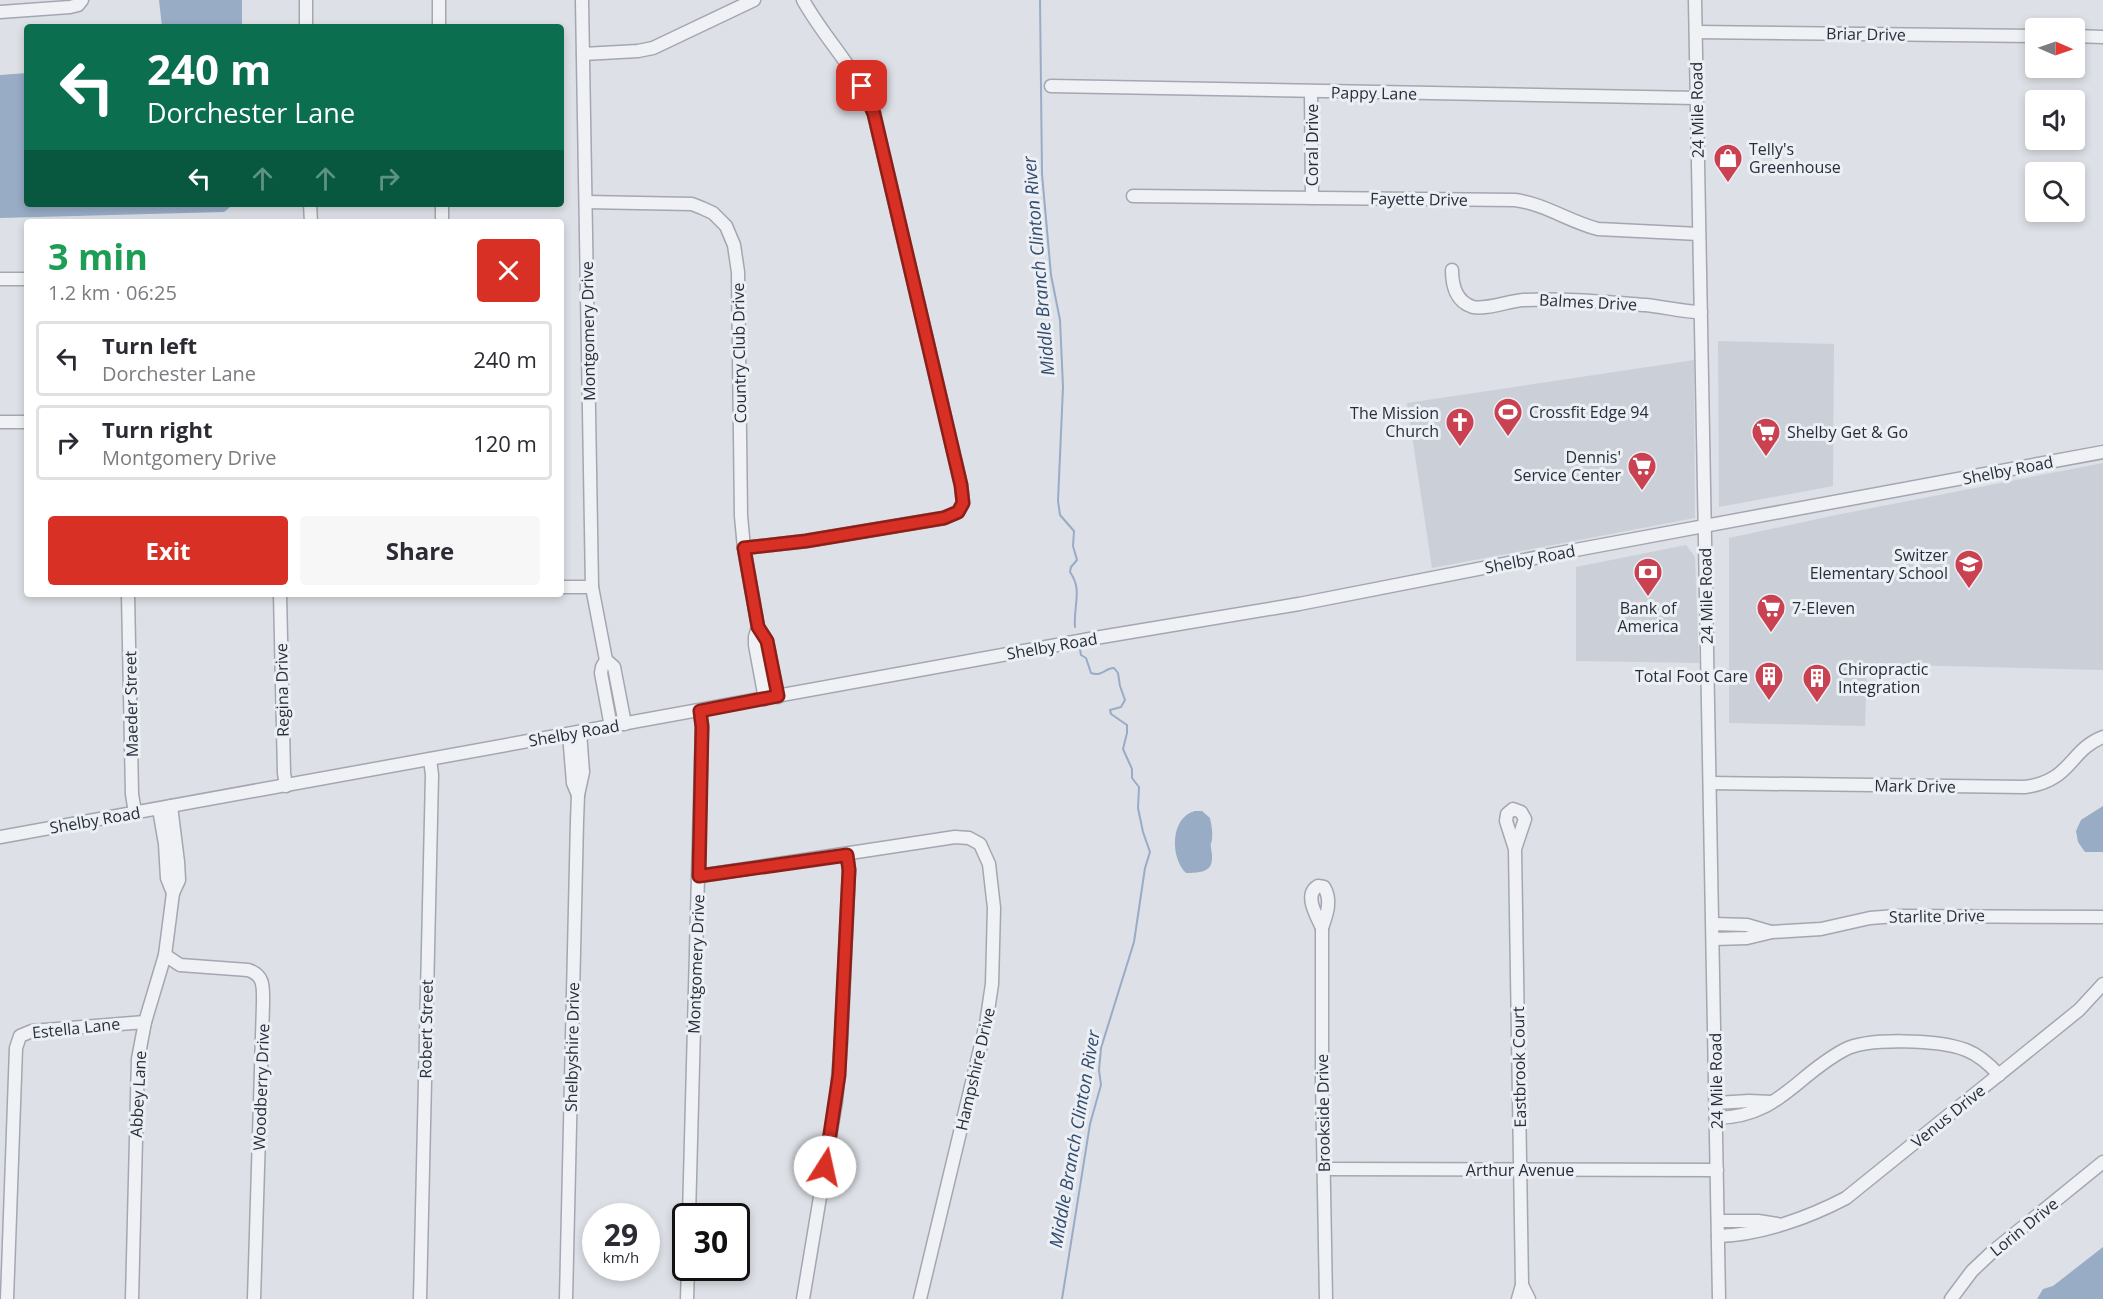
<!DOCTYPE html>
<meta charset="utf-8">
<style>
body{margin:0;font-family:"Open Sans",sans-serif;background:#f7f7f7;color:#2b2b33;height:100vh;display:flex;flex-direction:column;font-size:22px;white-space:nowrap}
*{box-sizing:border-box;margin:0}
p{font-size:20px;color:#7c7c81}
.icon{flex:none;width:33px;height:33px;fill:none;stroke:currentColor;stroke-width:2;stroke-linecap:round;stroke-linejoin:round}
.map{position:relative;flex:1;overflow:hidden}
.details{position:absolute;left:24px;top:219px;width:540px;height:378px;display:flex;flex-direction:column;background:#fff;border-radius:6px;box-shadow:0 3px 9px #0003}
.details>*{flex:none}
.hud{position:absolute;left:24px;top:24px;width:540px;height:183px;border-radius:6px;box-shadow:0 3px 9px #0003;background:#0b6e4f;color:#fff;overflow:hidden}
.needle{width:39px;rotate:92deg}
.controls{position:absolute;left:2025px;top:18px;display:grid;gap:12px}
.controls a{display:grid;place-items:center;width:60px;height:60px;border-radius:6px;background:#fff;box-shadow:0 3px 9px #0003;font-size:30px}
.speed{position:absolute;left:582px;top:1203px;display:flex;gap:12px;font-size:30px;font-weight:700;text-align:center}
.speed>*{display:grid;place-content:center;width:78px;height:78px;border-radius:50%;background:#fff;box-shadow:0 3px 9px #0003;line-height:1}
.speed small{font-size:15px;font-weight:400}
.speed .limit{border:3px solid #111;border-radius:9px;background:#fff;color:#111}
.pin{position:absolute;display:grid;place-items:center;width:51px;height:51px;color:#fff;margin:-26px;border-radius:12px;box-shadow:0 3px 9px #0006}
.me{position:absolute;width:66px;margin:-33px;rotate:10deg;stroke-linejoin:round;filter:drop-shadow(0 0 4px #0008)}
.turn{display:flex;align-items:center;gap:21px;height:126px;padding:0 24px;font-size:27px}
.turn .icon{width:78px;height:78px;stroke-width:2.5}
.turn b{display:block;font-size:42px;line-height:51px}
.lanes{display:flex;align-items:center;height:57px;padding:0 24px;background:#0003;justify-content:center;gap:30px;direction:ltr}
.lanes .off{opacity:.35}
.round{display:grid;place-items:center;flex:none;width:63px;height:63px;border-radius:6px;background:#f7f7f7}
.head{display:flex;align-items:center;justify-content:space-between;height:102px;padding:0 24px}
h1{font-size:36px;font-weight:700;line-height:45px;color:#1e9e55}
.action{display:flex;gap:12px;margin-top:auto;padding:12px 24px}
.action a{flex:1;height:69px;border-radius:6px;background:#d93025;color:#fff;font-size:24px;font-weight:700;line-height:69px;text-align:center}
.action a+a{background:#f7f7f7;color:#2b2b33}
ul{padding:0;list-style:none}
li{display:flex;align-items:center;gap:18px;height:75px;margin:0 12px 9px;padding:0 12px;border:3px solid #e1e1e2;border-radius:6px}
li div{flex:1}
li b{display:block;font-size:22px}
li em{font-style:normal}
.map>svg:first-child{display:block}
.built{fill:#cbcfd8}
.water{fill:#98acc6}
.lines{fill:none;stroke-linecap:round;stroke-linejoin:round}
.stream{stroke:#98acc6;stroke-width:2}
.minor-casing{stroke:#a3a7b0;stroke-width:15}
.minor{stroke:#eff1f5;stroke-width:12}
.route-casing{stroke:#8d1f18;stroke-width:15}
.route{stroke:#d93025;stroke-width:10}
.labels{text-anchor:middle;stroke-width:6;stroke-linejoin:round;paint-order:stroke}
.street-label{font-size:16px;fill:#272e3c;stroke:#eceff4}
.poi-label{font-size:16px;fill:#272e3c;stroke:#eceff4;text-anchor:start}
.water-label{font-size:18px;font-style:italic;fill:#324b6f;stroke:#eceff4}
</style>
<div class="map">
<svg width="2103" height="1299" viewBox="0 0 2103 1299">
<rect width="100%" height="100%" fill="#dde0e6"/>
<g class="built">
<polygon points="1718,341 1834,344 1833,486 1719,507"/>
<polygon points="1694,360 1695,518 1432,568 1407,403"/>
<polygon points="2103,463 2103,670 1867,664 1865,726 1729,723 1729,538 1836,515"/>
<polygon points="1686,545 1695,557 1699,663 1576,661 1576,567"/>
</g>
<g class="water">
<polygon points="159,0 242,0 242,27 162,27"/>
<polygon points="27,73 27,204 234,204 224,212 0,218 0,75"/>
<polygon points="2103,806 2103,852 2085,852 2078,842 2076,831 2081,820"/>
<path d="M1195 811H1202L1210 818C1211 824 1213 831 1212 838 1212 843 1210 843 1211 848 1215 869 1208 873 1186 873 1170 858 1170 817 1195 811Z"/>
<polygon points="2103,1247 2103,1299 2037,1299 2043,1289 2053,1286"/>
</g>
<g class="lines">
<g class="stream">
<path d="M1040 0 1042 174 1051 275 1060 320 1063 387 1058 501 1060 515 1074 531 1073 546 1077 560 1071 567 1070 572C1083 590 1073 607 1075 627"/>
<path d="M1062 1299 1090 1124 1101 1085 1099 1070 1101 1048 1134 942 1145 868 1150 852 1143 832 1138 808 1139 787 1132 778V769L1123 749 1127 733V725L1111 714 1110 710 1121 707 1125 700 1120 686 1118 673 1114 668C1105 668 1102 677 1091 673L1086 658 1081 655 1080 649"/>
</g>
<g class="minor-casing">
<g id="minor">
<polyline points="306,0 306,27"/>
<polyline points="439,0 439,27"/>
<polyline points="582,0 592,587 606,660 602,667 601,673 611,727"/>
<polyline points="1695,0 1719,1299"/>
<polyline points="0,12 70,7 78,5 82,0"/>
<polyline points="1696,32 2036,36"/>
<polyline points="2074,36 2103,37"/>
<polyline points="583,54 638,51 653,48 754,0"/>
<polyline points="1051,86 1697,98"/>
<polyline points="1311,92 1312,198"/>
<path d="M1133 196 1515 200C1545 204 1570 222 1598 229L1699 234"/>
<polyline points="586,202 692,204 702,208 713,213 726,226 734,245 738,272 741,516 744,548 758,627"/>
<polyline points="310,204 311,222"/>
<polyline points="442,204 442,222"/>
<path d="M1452 270C1452 285 1456 302 1473 307 1485 310 1509 301 1523 300 1563 298 1606 302 1646 305 1665 307 1683 312 1701 312"/>
<polyline points="0,279 27,279"/>
<polyline points="0,422 27,422"/>
<path d="M744 548 806 541 943 518 958 512 963 503 961 485 874 114C859 71 825 40 803 0"/>
<polyline points="561,587 592,587"/>
<polyline points="128,594 132,794 135,813"/>
<polyline points="280,594 284,773 286,786"/>
<polyline points="606,660 614,667 625,724"/>
<polyline points="765,699 755,645 755,637 758,627 767,641 778,697"/>
<polyline points="569,734 573,783 578,795"/>
<path d="M1710 783 2025 787C2072 781 2069 750 2103 737"/>
<polyline points="159,809 165,844 167,878 173,893 179,880 178,862 171,806"/>
<polyline points="0,837 1101,637 1299,604 1570,551 2103,452"/>
<polyline points="1515,849 1506,821 1507,814 1513,809 1521,812 1525,819 1515,849 1522,1285 1518,1299"/>
<polyline points="699,876 955,837 969,838 980,844 989,864 994,908 992,984 986,1024 920,1299"/>
<path d="M1318 886 1324 887C1332 900 1327 914 1322 928 1317 916 1303 895 1318 886Z"/>
<polyline points="1713,924 1747,925 1771,932"/>
<polyline points="1322,928 1322,1081 1326,1299"/>
<polyline points="1714,939 1747,938 1772,932 1821,929 1870,918 1896,916 2103,917"/>
<path d="M165 955 180 965 248 970C265 975 263 988 263 1004L254 1299"/>
<polyline points="1716,1103 1749,1101 1771,1102"/>
<path d="M1716 1118C1779 1117 1795 1076 1844 1050 1868 1037 1940 1040 1966 1050 1979 1055 1990 1065 1999 1075"/>
<polyline points="1324,1169 1717,1170"/>
<polyline points="689,1216 702,725 700,711"/>
<polyline points="1718,1221 1758,1221 1777,1224"/>
<path d="M1718 1236C1760 1235 1808 1218 1846 1198L2079 1010 2103 984"/>
<polyline points="1522,1285 1529,1299"/>
<polyline points="7,1299 16,1048 20,1036 32,1031 145,1022"/>
<polyline points="132,1299 138,1059 145,1022 165,955 173,893"/>
<polyline points="420,1299 432,775 430,759"/>
<polyline points="566,1299 577,821 578,795 583,772 580,732"/>
<polyline points="687,1299 688,1268"/>
<polyline points="803,1299 836,1101 841,1044 849,870 847,855"/>
<polyline points="1951,1299 1972,1271 1991,1253 2103,1162"/>
</g>
</g>
<use href="#minor" class="minor"/>
</g>
<g class="lines">
<g class="route-casing">
<polyline id="route" points="825,1167 839,1075 849,870 847,855 699,876 702,727 700,711 778,696 767,641 758,627 744,548 806,541 944,518 958,512 963,503 961,485 874,114 862,86"/>
</g>
<use href="#route" class="route"/>
</g>
<defs>
<g id="shop-pin" transform="scale(1.5)"><path d="M0 17L-7.5 6A9.5 9.5 0 1 1 7.5 6Z" fill="#ca4251" stroke="#eceff4"/><path d="M-5-2.5h2.3a2.7 3.5 0 0 1 5.4 0H5L5.5 6h-11ZM-1.5-2.5h3a1.5 2.3 0 0 0-3 0Z" fill="#fff"/></g>
<g id="stadium-pin" transform="scale(1.5)"><path d="M0 17L-7.5 6A9.5 9.5 0 1 1 7.5 6Z" fill="#ca4251" stroke="#eceff4"/><path d="M0-5a6.5 5 0 1 0 0 10a6.5 5 0 1 0 0-10ZM-3.5-1.8h7v3.6h-7Z" fill="#fff"/></g>
<g id="church-pin" transform="scale(1.5)"><path d="M0 17L-7.5 6A9.5 9.5 0 1 1 7.5 6Z" fill="#ca4251" stroke="#eceff4"/><path d="M-1.2-6h2.4v3.5h3.3v2.4h-3.3V6h-2.4V-.1h-3.3v-2.4h3.3Z" fill="#fff"/></g>
<g id="supermarket-pin" transform="scale(1.5)"><path d="M0 17L-7.5 6A9.5 9.5 0 1 1 7.5 6Z" fill="#ca4251" stroke="#eceff4"/><path d="M-6-5.5h2.5l.6 2H6L4.5 2H-2.5L-4.4-4H-6ZM-1.5 3.2a1.3 1.3 0 1 0 .1 0ZM3 3.2a1.3 1.3 0 1 0 .1 0Z" fill="#fff"/></g>
<g id="school-pin" transform="scale(1.5)"><path d="M0 17L-7.5 6A9.5 9.5 0 1 1 7.5 6Z" fill="#ca4251" stroke="#eceff4"/><path d="M0-5L7-2L0 1L-7-2ZM-4 1L0 2.5L4 1V4Q0 6-4 4Z" fill="#fff"/></g>
<g id="bank-pin" transform="scale(1.5)"><path d="M0 17L-7.5 6A9.5 9.5 0 1 1 7.5 6Z" fill="#ca4251" stroke="#eceff4"/><path d="M-6-4H6V4H-6ZM0-2.3a2.3 2.3 0 1 0 0 4.6a2.3 2.3 0 1 0 0-4.6Z" fill="#fff"/></g>
<g id="building-pin" transform="scale(1.5)"><path d="M0 17L-7.5 6A9.5 9.5 0 1 1 7.5 6Z" fill="#ca4251" stroke="#eceff4"/><path d="M-4-6H4V6H1V3H-1V6H-4ZM-2.5-4.3h1.7v1.8h-1.7ZM.8-4.3h1.7v1.8H.8ZM-2.5-1h1.7V.8h-1.7ZM.8-1h1.7V.8H.8Z" fill="#fff"/></g>
</defs>
<g fill-rule="evenodd">
<use href="#shop-pin" x="1728" y="158"/>
<use href="#stadium-pin" x="1508" y="412"/>
<use href="#church-pin" x="1460" y="422"/>
<use href="#supermarket-pin" x="1766" y="432"/>
<use href="#supermarket-pin" x="1642" y="466"/>
<use href="#school-pin" x="1969" y="564"/>
<use href="#bank-pin" x="1648" y="572"/>
<use href="#supermarket-pin" x="1771" y="608"/>
<use href="#building-pin" x="1769" y="676"/>
<use href="#building-pin" x="1817" y="678"/>
</g>
<g class="labels">
<g class="street-label">
<text transform="translate(1866 34) rotate(1)" y="6">Briar Drive</text>
<text transform="translate(1374 93) rotate(1)" y="6">Pappy Lane</text>
<text transform="translate(1697 110) rotate(-91)" y="6">24 Mile Road</text>
<text transform="translate(1312 145) rotate(-90)" y="6">Coral Drive</text>
<text transform="translate(1419 199) rotate(1)" y="6">Fayette Drive</text>
<text transform="translate(1588 302) rotate(3)" y="6">Balmes Drive</text>
<text transform="translate(588 331) rotate(-91)" y="6">Montgomery Drive</text>
<text transform="translate(739 353) rotate(-91)" y="6">Country Club Drive</text>
<text transform="translate(2008 470) rotate(-11)" y="6">Shelby Road</text>
<text transform="translate(1530 559) rotate(-11)" y="6">Shelby Road</text>
<text transform="translate(1706 596) rotate(-91)" y="6">24 Mile Road</text>
<text transform="translate(1052 646) rotate(-10)" y="6">Shelby Road</text>
<text transform="translate(282 690) rotate(-91)" y="6">Regina Drive</text>
<text transform="translate(131 704) rotate(-91)" y="6">Maeder Street</text>
<text transform="translate(574 733) rotate(-10)" y="6">Shelby Road</text>
<text transform="translate(1915 786) rotate(1)" y="6">Mark Drive</text>
<text transform="translate(95 820) rotate(-10)" y="6">Shelby Road</text>
<text transform="translate(1937 916) rotate(-1)" y="6">Starlite Drive</text>
<text transform="translate(696 964) rotate(-88)" y="6">Montgomery Drive</text>
<text transform="translate(76 1028) rotate(-6)" y="6">Estella Lane</text>
<text transform="translate(426 1029) rotate(-89)" y="6">Robert Street</text>
<text transform="translate(572 1047) rotate(-89)" y="6">Shelbyshire Drive</text>
<text transform="translate(1519 1067) rotate(-91)" y="6">Eastbrook Court</text>
<text transform="translate(975 1069) rotate(-77)" y="6">Hampshire Drive</text>
<text transform="translate(1716 1081) rotate(-91)" y="6">24 Mile Road</text>
<text transform="translate(261 1087) rotate(-88)" y="6">Woodberry Drive</text>
<text transform="translate(138 1094) rotate(-87)" y="6">Abbey Lane</text>
<text transform="translate(1323 1113) rotate(-91)" y="6">Brookside Drive</text>
<text transform="translate(1948 1116) rotate(-39)" y="6">Venus Drive</text>
<text x="1520" y="1176">Arthur Avenue</text>
<text transform="translate(2024 1227) rotate(-39)" y="6">Lorin Drive</text>
</g>
<g class="poi-label">
<text x="1749" y="155">Telly's<tspan x="1749" dy="18">Greenhouse</tspan></text>
<text x="1529" y="418">Crossfit Edge 94</text>
<text x="1439" y="419" text-anchor="end">The Mission<tspan x="1439" dy="18">Church</tspan></text>
<text x="1787" y="438">Shelby Get &amp; Go</text>
<text x="1621" y="463" text-anchor="end">Dennis'<tspan x="1621" dy="18">Service Center</tspan></text>
<text x="1948" y="561" text-anchor="end">Switzer<tspan x="1948" dy="18">Elementary School</tspan></text>
<text x="1648" y="614" text-anchor="middle">Bank of<tspan x="1648" dy="18">America</tspan></text>
<text x="1792" y="614">7-Eleven</text>
<text x="1838" y="675">Chiropractic<tspan x="1838" dy="18">Integration</tspan></text>
<text x="1748" y="682" text-anchor="end">Total Foot Care</text>
</g>
<g class="water-label">
<text transform="translate(1039 266) rotate(-95)" y="6">Middle Branch Clinton River</text>
<text transform="translate(1075 1139) rotate(-80)" y="6">Middle Branch Clinton River</text>
</g>
</g>
</svg>
<div class="controls">
<a><svg class="needle" viewBox="-14 -14 28 28"><path d="M0-13l5 13h-10z" fill="#e53935"/><path d="M0 13l5-13h-10z" fill="#7c7c81"/></svg></a>
<a><svg class="icon" aria-label="sound" viewBox="0 0 24 24"><path d="M4 9h4l5-4v14l-5-4H4zM17 9q2 3 0 6"/></svg></a>
<a><svg class="icon" aria-label="search" viewBox="0 0 24 24"><circle cx="10" cy="10" r="6"/><path d="M15 15l6 6"/></svg></a>
</div>
<div class="speed"><div>29<small>km/h</small></div><div class="limit">30</div></div>
<div class="pin" style="left:862px;top:86px;background:#d93025"><svg class="icon" aria-label="arrive" viewBox="0 0 24 24"><path d="M6 21V4h12l-3 4 3 4H6"/></svg></div>
<svg class="me" style="left:825px;top:1167px" viewBox="-20 -20 40 40"><circle r="19" fill="#fff"/><path d="M0-13L10 11 0 6-10 11z" fill="#d93025"/></svg>
<div class="hud">
<div class="turn"><svg class="icon" aria-label="left" viewBox="0 0 24 24"><path d="M17 20v-9H6M10 6l-5 5 5 5"/></svg><div><b>240 m</b>Dorchester Lane</div></div>
<div class="lanes"><svg class="icon" aria-label="left" viewBox="0 0 24 24"><path d="M17 20v-9H6M10 6l-5 5 5 5"/></svg><svg class="icon off" aria-label="ahead" viewBox="0 0 24 24"><path d="M12 20V5M6 11l6-6 6 6"/></svg><svg class="icon off" aria-label="ahead" viewBox="0 0 24 24"><path d="M12 20V5M6 11l6-6 6 6"/></svg><svg class="icon off" aria-label="right" viewBox="0 0 24 24"><path d="M7 20v-9h11M14 6l5 5-5 5"/></svg></div>
</div>
<section class="details">
<div class="head"><div><h1>3 min</h1><p>1.2 km · 06:25</p></div><a class="round" style="background:#d93025;color:#fff"><svg class="icon" aria-label="close" viewBox="0 0 24 24"><path d="M6 6l12 12M18 6L6 18"/></svg></a></div>
<ul>
<li><svg class="icon" aria-label="left" viewBox="0 0 24 24"><path d="M17 20v-9H6M10 6l-5 5 5 5"/></svg><div><b>Turn left</b><p>Dorchester Lane</p></div><em>240 m</em></li>
<li><svg class="icon" aria-label="right" viewBox="0 0 24 24"><path d="M7 20v-9h11M14 6l5 5-5 5"/></svg><div><b>Turn right</b><p>Montgomery Drive</p></div><em>120 m</em></li>
</ul>
<div class="action"><a>Exit</a><a>Share</a></div>
</section>
</div>
